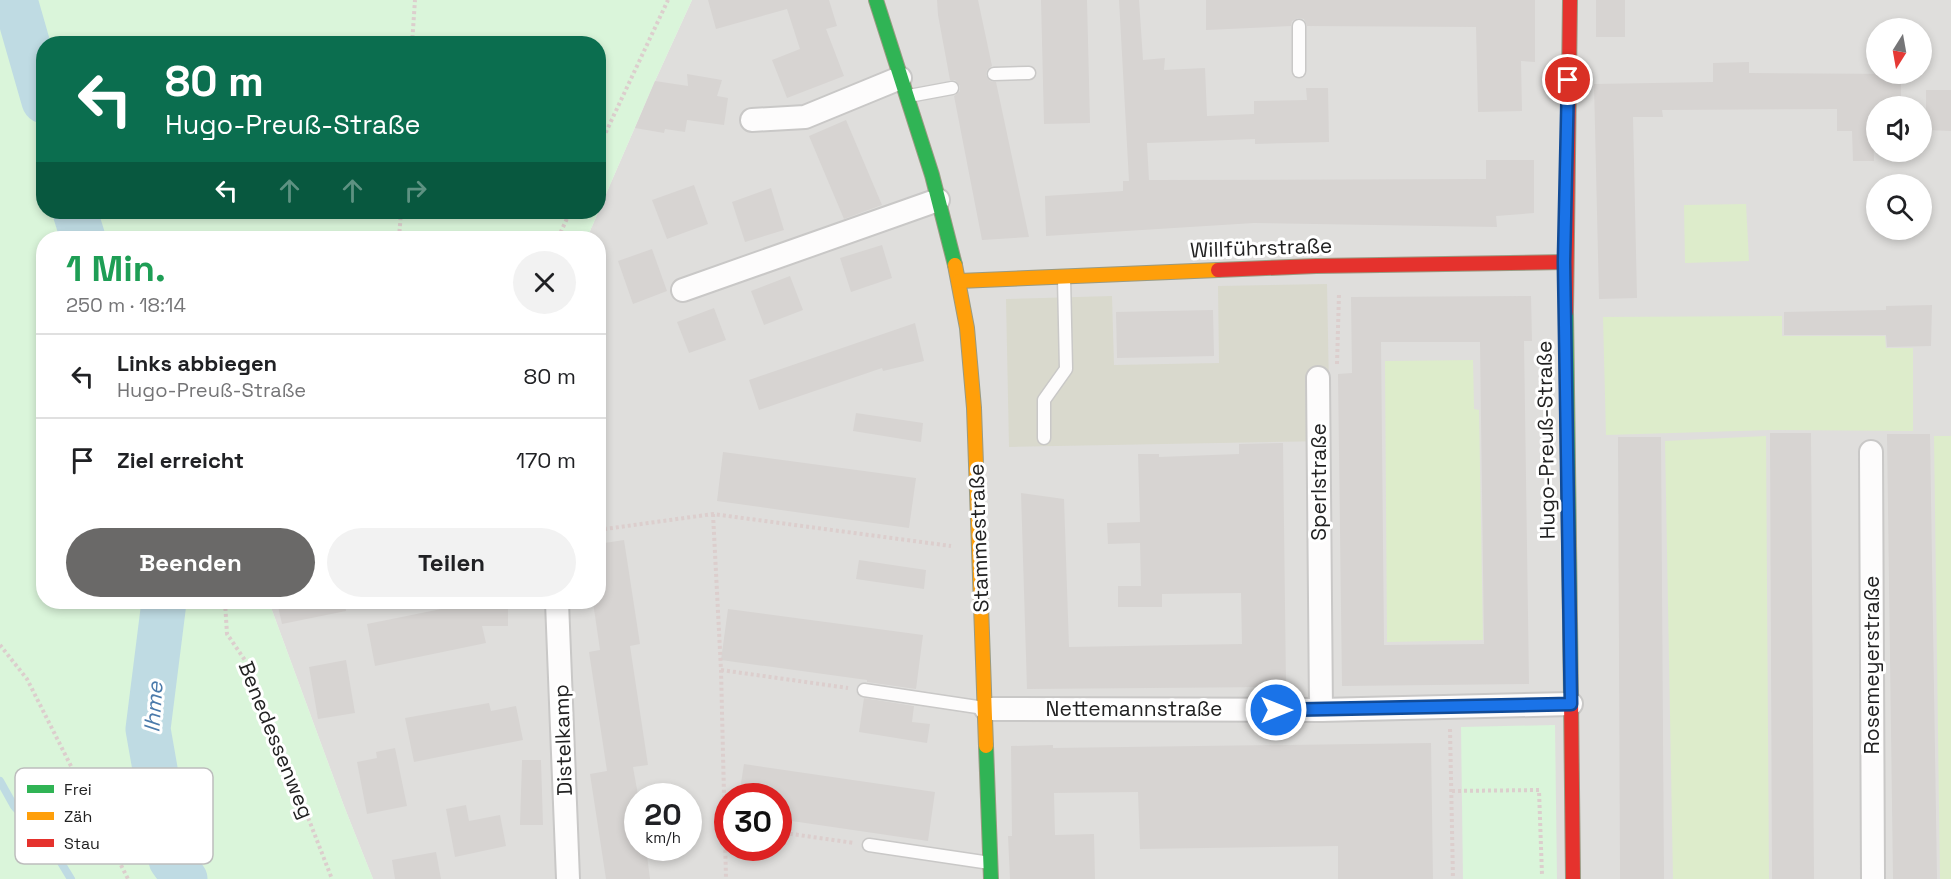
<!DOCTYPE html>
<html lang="de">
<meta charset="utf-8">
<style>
body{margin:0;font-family:"Space Grotesk",sans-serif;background:#f2f2f2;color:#202124;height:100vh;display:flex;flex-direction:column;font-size:22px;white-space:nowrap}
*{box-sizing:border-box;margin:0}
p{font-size:20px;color:#757577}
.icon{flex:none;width:33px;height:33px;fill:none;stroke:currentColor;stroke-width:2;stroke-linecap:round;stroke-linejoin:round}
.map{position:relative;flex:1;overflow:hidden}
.panel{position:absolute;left:36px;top:231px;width:570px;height:378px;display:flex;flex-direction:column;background:#fff;border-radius:24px;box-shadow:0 3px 9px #0003}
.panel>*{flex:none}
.top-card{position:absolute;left:36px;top:36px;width:570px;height:183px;border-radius:24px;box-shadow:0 3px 9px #0003;background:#0b6e4f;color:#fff;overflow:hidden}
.needle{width:39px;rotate:191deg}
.tools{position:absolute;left:1866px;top:18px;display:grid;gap:12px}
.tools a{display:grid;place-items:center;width:66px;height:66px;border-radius:50%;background:#fff;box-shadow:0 3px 9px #0003;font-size:30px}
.speed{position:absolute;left:624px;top:783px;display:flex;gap:12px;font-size:30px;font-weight:700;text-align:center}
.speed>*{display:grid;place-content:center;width:78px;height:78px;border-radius:50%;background:#fff;box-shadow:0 3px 9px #0003;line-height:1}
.speed small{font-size:15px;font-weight:400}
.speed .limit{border:9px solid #d22;background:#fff;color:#111}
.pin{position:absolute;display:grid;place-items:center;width:51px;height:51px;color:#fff;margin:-26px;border:3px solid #fff;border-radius:50%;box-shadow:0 2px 6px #0007}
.me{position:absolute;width:66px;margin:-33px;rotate:90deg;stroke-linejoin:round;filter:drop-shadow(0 0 4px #0008)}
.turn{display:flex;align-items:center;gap:21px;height:126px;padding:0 30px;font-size:27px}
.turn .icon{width:78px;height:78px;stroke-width:2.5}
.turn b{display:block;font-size:42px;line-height:51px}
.lanes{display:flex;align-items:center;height:57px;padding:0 30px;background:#0003;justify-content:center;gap:30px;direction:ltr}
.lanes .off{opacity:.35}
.round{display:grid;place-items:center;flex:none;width:63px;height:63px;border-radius:32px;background:#f2f2f2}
.head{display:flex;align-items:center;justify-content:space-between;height:102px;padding:0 30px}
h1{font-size:36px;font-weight:800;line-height:45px;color:#1e9e55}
.cta{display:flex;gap:12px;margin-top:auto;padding:12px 30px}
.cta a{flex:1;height:69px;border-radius:36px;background:#6a6968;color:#fff;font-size:24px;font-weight:800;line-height:69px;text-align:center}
.cta a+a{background:#f2f2f2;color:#202124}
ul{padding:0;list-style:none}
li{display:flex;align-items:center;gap:18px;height:84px;padding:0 30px;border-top:2px solid #e0e0e0}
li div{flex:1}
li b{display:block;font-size:22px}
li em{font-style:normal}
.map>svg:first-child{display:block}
.residential{fill:#dfdedc;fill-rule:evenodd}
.construction{fill:#d9d9cd}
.grass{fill:#ddeccb}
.park{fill:#daf5da;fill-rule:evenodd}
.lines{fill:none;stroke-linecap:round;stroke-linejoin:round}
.stream{stroke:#bfdbe3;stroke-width:8}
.river{stroke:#bfdbe3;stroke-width:45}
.building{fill:#d7d4d2;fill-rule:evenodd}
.lane-casing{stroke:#c9c8c7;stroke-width:15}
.street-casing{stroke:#c9c8c7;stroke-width:26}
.fast-casing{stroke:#999a82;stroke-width:16}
.slow-casing{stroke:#999a82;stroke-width:16}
.jam-casing{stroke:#999a82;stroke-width:16}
.path{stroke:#dccecd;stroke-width:4;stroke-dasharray:3 3;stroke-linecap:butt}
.lane{stroke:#fdfcfc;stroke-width:12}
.street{stroke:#fdfcfc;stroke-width:22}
.fast{stroke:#30b455;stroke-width:14}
.slow{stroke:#ff9f0a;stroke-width:14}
.jam{stroke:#e5322d;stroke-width:14}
.route-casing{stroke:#114b97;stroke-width:15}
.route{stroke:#1a73e8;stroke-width:10}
.labels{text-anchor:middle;stroke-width:6;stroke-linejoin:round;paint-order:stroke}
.street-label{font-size:21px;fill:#222;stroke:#fff}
.water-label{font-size:22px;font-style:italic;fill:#4a7aab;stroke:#fff}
.key{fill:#fff;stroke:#bdbdbd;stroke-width:1.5}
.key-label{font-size:16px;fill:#222}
</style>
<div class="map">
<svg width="1951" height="879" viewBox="0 0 1951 879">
<rect width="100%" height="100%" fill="#f0eeeb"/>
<path class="residential" d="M692 0H1951V879H373L344 806 269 602H598V238H587L655 81ZM1876 28H1922V74H1876ZM1876 106H1922V152H1876ZM1876 184H1922V230H1876ZM638 796H688V848H638ZM728 796H778V848H728Z"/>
<polygon class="construction" points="1327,284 1330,441 1009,447 1006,299 1112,296 1114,365 1219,363 1218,286"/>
<g class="grass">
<polygon points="1746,204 1749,261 1685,263 1684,205"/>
<polygon points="1782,316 1782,336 1885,336 1886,348 1913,348 1913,431 1771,430 1606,435 1603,317"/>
<polygon points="1473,360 1474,409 1479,410 1483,640 1387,642 1385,361"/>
<polygon points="1766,436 1769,879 1673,879 1665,441"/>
<polygon points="1934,436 1951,436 1951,879 1940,879"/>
</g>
<g class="park">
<path d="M0 0H692L655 81 587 238H44V602H269L344 806 373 879H0ZM44 44H598V212H44Z"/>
<polygon points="1555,725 1557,879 1463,879 1461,727"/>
</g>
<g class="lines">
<polyline class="stream" points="0,781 14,806 54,851 71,879"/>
<g class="river">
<polyline points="15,0 44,101"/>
<polyline points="75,212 83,238"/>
<polyline points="164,602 148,729 171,860 185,879"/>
</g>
</g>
<g class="building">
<polygon points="708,0 829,0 837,26 826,29 844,76 787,98 772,60 800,49 787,9 716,29"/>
<polygon points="937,0 978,0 992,66 987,70 986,75 990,81 996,82 1029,237 982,240 954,96 960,91 960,86 955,80 950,80 938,15"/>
<polygon points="1041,0 1087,0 1090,123 1044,124"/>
<polygon points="1119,0 1139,0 1143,60 1165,58 1164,70 1205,68 1207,116 1254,114 1254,101 1307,100 1306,88 1328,88 1329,142 1255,144 1255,139 1147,143 1149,180 1486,179 1486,160 1534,160 1534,213 1496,216 1497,227 1254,223 1046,236 1045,196 1123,191 1123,181 1129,181"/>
<polygon points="1206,0 1535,0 1535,62 1521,61 1522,111 1478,112 1476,27 1307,26 1304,19 1298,18 1292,21 1291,26 1206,30"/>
<rect x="1596" y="0" width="29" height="37"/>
<polygon points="1749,62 1749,73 1901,74 1901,106 1876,106 1876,131 1873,131 1874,161 1853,161 1852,131 1837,131 1837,109 1662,110 1663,117 1633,117 1637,298 1599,299 1594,84 1713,82 1713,63"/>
<polygon points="687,74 722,80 717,96 728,98 724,125 687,120 685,132 665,129 664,133 635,128 655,81 688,86"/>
<polygon points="1926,90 1951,90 1951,131 1926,130"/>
<polygon points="846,120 882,205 844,219 809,136"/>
<polygon points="694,185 708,224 667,239 652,200"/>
<polygon points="771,188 784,230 745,242 732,202"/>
<polygon points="882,245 892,278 851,292 840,258"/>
<polygon points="652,249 667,291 633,304 618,261"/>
<polygon points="790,276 803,310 764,325 751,291"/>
<path d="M1531 296 1532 341H1524L1529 684 1342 686 1338 374 1352 373 1351 297ZM1381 342H1480L1484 644 1384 645Z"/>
<polygon points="1932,305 1931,346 1887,347 1886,335 1784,335 1784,312 1886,310 1886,306"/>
<polygon points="714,308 726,340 689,353 677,322"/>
<polygon points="1213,310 1214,356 1117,358 1116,312"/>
<polygon points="915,323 924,361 883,371 882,368 759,410 749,380"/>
<polygon points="856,413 923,423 921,442 853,431"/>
<polygon points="1770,433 1811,433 1814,879 1772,879"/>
<polygon points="1887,434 1930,434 1937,879 1893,879"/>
<polygon points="1618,437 1661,437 1664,879 1620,879"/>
<polygon points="1283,443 1286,687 1027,689 1021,493 1064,499 1069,647 1242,644 1241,593 1162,594 1162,607 1118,607 1118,586 1141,586 1140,543 1108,544 1107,523 1140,522 1138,454 1159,454 1159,457 1239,454 1239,444"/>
<polygon points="723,452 916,478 909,528 717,501"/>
<polygon points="624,540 640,644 630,646 648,765 633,767 638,795 638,848 646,848 650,879 606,879 590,774 607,771 589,652 600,650 593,602 598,602 598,544"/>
<polygon points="859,560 926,570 924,589 856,579"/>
<polygon points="277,602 345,602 346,611 282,624"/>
<polygon points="476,602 508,602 508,626 482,626 486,643 375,666 367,624"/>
<polygon points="728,609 923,635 916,689 867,682 867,680 721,660"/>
<polygon points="346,660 355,713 318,719 309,667"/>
<polygon points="864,698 914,706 912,722 930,724 927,743 859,732"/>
<polygon points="489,703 491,711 516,706 523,740 414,762 405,718"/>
<polygon points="1431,743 1433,879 1338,879 1338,846 1140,849 1138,792 1054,793 1055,835 1094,834 1095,879 1010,879 1008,836 1012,836 1011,746 1053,745 1053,748"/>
<polygon points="395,748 407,806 367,814 357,762 377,758 376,752"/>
<polygon points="522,760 541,760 543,825 520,825"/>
<polygon points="744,764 935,792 928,841 778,819 778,796 739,796"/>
<polygon points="466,805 469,821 500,815 506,846 455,857 446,809"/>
<polygon points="436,852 441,879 395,879 392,860"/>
</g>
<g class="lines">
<g class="lane-casing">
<g id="lane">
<polyline points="1299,71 1299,26"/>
<polyline points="994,74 1029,73"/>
<polyline points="909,96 952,88"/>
<polyline points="1044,438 1044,400 1066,369 1064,278"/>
<polyline points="864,690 984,708"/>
<polyline points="869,845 990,863"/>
</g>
</g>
<g class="street-casing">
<g id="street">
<polyline points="752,120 805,117 900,78"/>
<polyline points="683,290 938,200"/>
<polyline points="1318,378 1321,710"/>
<polyline points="1871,452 1873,879"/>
<polyline points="557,602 568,879"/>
<polyline points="986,709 1321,710 1571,704"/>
</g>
</g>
<g class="fast-casing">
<g id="fast">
<polyline points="876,0 932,175 955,265"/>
<polyline points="1566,312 1571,698"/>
<polyline points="986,746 991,879"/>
</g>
</g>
<g class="slow-casing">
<g id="slow">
<polyline points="955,265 967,328 974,408 986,746"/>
<polyline points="959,281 1218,270"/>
</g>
</g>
<g class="jam-casing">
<g id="jam">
<polyline points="1218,270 1316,266 1565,262"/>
<polyline points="1566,312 1570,0"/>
<polyline points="1571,698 1573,879"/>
</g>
</g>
<g class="path">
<polyline points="412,44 415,0"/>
<polyline points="598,149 668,0"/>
<polyline points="399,238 401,212"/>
<polyline points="558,238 570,212"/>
<polyline points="1337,364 1339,294"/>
<polyline points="713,514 721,670 726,879"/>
<polyline points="598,530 713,514 951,546"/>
<polyline points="225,602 227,634 249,666 332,879"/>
<polyline points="0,645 27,679 128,879"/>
<polyline points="721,670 848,688"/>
<polyline points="1450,729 1453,879"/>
<polyline points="1452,791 1539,790 1542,875"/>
<polyline points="778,832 854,843"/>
</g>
<use href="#lane" class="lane"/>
<use href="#street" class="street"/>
<use href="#fast" class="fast"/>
<use href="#slow" class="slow"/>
<use href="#jam" class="jam"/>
</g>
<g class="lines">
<g class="route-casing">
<polyline id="route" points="1276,710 1571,704 1564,262 1568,80"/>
</g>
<use href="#route" class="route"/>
</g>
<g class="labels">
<g class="street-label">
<text transform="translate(1261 248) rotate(-2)" y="7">Willführstraße</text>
<text transform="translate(1546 440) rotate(-91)" y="7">Hugo-Preuß-Straße</text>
<text transform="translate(1319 482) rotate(-90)" y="7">Sperlstraße</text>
<text transform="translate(979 538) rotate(-92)" y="7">Stammestraße</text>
<text transform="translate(1872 665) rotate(-90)" y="7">Rosemeyerstraße</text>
<text x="1134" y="716">Nettemannstraße</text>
<text transform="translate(276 740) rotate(68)" y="7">Benedessenweg</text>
<text transform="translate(563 740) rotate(-92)" y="7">Distelkamp</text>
</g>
<g class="water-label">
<text transform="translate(153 707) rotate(-86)" y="8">Ihme</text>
</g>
</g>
<rect x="15" y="768" width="198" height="96" rx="9" class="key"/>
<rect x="27" y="785" width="27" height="8" fill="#30b455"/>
<rect x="27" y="812" width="27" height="8" fill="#ff9f0a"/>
<rect x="27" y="839" width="27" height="8" fill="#e5322d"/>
<g class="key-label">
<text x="64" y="795">Frei</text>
<text x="64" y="822">Zäh</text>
<text x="64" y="849">Stau</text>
</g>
</svg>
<div class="tools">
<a><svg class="needle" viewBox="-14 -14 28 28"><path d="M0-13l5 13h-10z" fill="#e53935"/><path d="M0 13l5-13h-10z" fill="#757577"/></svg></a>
<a><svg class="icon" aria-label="sound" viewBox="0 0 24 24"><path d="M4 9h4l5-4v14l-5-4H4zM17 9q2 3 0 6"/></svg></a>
<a><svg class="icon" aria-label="search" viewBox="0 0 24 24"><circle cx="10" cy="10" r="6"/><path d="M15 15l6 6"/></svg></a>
</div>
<div class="speed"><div>20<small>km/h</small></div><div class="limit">30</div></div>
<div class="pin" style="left:1568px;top:80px;background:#d93025"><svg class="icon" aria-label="arrive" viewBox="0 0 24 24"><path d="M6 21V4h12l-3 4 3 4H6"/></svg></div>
<svg class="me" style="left:1276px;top:710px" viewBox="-20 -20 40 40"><circle r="17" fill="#1a73e8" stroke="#fff" stroke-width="3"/><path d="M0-11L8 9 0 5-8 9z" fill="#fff"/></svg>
<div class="top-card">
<div class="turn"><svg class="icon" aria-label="left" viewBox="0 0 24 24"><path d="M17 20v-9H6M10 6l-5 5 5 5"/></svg><div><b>80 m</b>Hugo-Preuß-Straße</div></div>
<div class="lanes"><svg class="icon" aria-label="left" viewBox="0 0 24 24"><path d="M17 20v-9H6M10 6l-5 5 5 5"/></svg><svg class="icon off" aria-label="ahead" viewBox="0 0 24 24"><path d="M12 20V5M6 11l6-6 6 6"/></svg><svg class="icon off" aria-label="ahead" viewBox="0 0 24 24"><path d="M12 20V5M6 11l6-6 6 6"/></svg><svg class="icon off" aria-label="right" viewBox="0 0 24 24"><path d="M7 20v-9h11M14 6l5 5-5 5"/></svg></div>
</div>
<section class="panel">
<div class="head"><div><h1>1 Min.</h1><p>250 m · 18:14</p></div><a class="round"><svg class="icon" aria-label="close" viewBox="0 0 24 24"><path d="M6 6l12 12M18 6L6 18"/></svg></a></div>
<ul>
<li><svg class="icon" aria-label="left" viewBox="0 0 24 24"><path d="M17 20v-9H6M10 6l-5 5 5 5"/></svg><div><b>Links abbiegen</b><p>Hugo-Preuß-Straße</p></div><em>80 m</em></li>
<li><svg class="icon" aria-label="arrive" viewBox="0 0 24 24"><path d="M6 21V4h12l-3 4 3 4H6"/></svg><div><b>Ziel erreicht</b></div><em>170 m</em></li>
</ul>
<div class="cta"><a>Beenden</a><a>Teilen</a></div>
</section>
</div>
